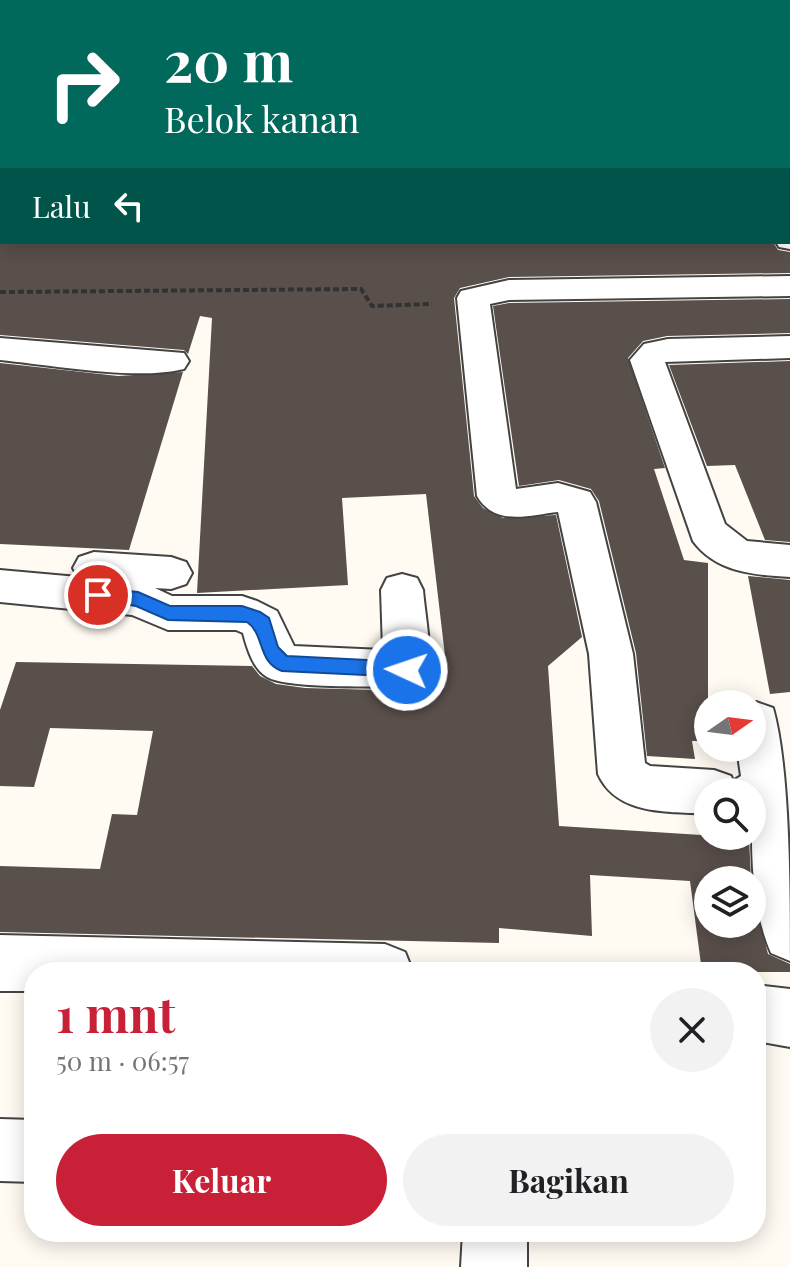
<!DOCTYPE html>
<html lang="id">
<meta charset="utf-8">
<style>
body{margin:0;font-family:"Playfair Display",serif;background:#f2f2f2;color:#202124;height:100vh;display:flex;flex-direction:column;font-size:30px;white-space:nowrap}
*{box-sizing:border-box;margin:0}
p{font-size:26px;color:#757577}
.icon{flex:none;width:44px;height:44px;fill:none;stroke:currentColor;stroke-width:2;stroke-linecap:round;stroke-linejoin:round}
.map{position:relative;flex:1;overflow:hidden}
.side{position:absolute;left:24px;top:962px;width:742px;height:280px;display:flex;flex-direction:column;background:#fff;border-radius:32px;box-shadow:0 4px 20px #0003}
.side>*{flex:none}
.top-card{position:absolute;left:0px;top:0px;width:790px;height:244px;box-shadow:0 4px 20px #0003;background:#00695c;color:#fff;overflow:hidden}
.needle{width:52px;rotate:76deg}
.fabs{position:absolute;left:694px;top:690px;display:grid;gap:16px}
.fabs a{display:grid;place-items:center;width:72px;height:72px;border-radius:50%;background:#fff;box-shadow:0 4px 20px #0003;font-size:40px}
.pin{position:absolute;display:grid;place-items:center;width:68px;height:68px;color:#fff;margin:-34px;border:4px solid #fff;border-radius:50%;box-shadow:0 2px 8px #0007}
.me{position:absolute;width:88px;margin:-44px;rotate:273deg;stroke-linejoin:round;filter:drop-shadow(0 0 6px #0008)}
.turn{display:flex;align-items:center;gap:28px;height:168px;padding:0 32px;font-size:36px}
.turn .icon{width:104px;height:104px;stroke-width:2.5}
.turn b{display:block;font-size:56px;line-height:68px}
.then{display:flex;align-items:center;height:76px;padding:0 32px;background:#0003;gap:16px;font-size:30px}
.round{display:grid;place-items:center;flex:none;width:84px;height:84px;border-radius:42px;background:#f2f2f2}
.summary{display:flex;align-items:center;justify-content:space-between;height:136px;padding:0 32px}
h1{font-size:48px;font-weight:700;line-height:60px;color:#c72037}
.primary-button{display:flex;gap:16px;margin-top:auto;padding:16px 32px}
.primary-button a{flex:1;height:92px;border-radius:48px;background:#c72037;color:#fff;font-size:32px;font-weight:700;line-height:92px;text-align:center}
.primary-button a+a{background:#f2f2f2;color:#202124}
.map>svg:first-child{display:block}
.building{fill:#594f4b}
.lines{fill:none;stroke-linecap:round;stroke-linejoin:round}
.minor-casing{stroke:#434343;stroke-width:4}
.path{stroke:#323232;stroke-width:4;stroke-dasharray:6 3;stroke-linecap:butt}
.minor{fill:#fff;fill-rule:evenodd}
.route{fill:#1a73e8;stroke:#114b97;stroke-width:2}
</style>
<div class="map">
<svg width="790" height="1267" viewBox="0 0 790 1267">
<rect width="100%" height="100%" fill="#fffbf2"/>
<g class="building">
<polygon points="0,242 773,242 778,250 790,252 790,273 509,277 460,288 454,298 474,496 483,508 503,518 556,515 582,637 548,666 559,826 749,838 751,880 708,880 708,924 752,924 752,890 768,954 790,964 790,972 702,972 690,881 590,875 592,936 499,928 499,943 0,932 0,866 100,869 112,814 137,815 153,731 50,728 34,787 0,786 0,710 16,662 252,666 260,676 276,684 305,688 380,690 388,706 404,711 424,704 432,672 447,673 426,494 342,498 348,585 197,593 212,318 200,316 188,354 184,350 0,335"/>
<polygon points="790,299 790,333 667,336 643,341 628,358 665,468 654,469 684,560 708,563 708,741 692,741 695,759 647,756 636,653 599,501 591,489 559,480 519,486 493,306 509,303"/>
<polygon points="790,361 790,542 765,540 735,465 707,466 669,365"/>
<polygon points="0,363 118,376 183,372 129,550 0,544"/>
<polygon points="748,576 790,580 790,692 770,694"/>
</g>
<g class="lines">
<g class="minor-casing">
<g id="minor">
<polygon points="122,0 234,0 121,2"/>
<rect x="382" y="0" width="22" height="2"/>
<polygon points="513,0 535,0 536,2 514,2"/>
<polygon points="640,0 662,0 663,2 641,2"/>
<polygon points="2,4 2,22 0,23 0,5"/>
<rect x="788" y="9" width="2" height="14"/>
<polygon points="2,69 2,85 0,86 0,70"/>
<rect x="788" y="72" width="2" height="16"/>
<rect x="0" y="141" width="2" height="16"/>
<rect x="788" y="145" width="2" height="16"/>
<polygon points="788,227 790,227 790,249 779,247 776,242 788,242"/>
<path d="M790 276V296L509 300 490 304 516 489 558 483 590 492 596 502 633 654 645 763 650 766 714 770 731 776 733 781 741 776 737 748H752L750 704 756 702 773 708C790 767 790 892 790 961L771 953C749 902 752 844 752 792H708V814C668 811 617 816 598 774L589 654 558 512C529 515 495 527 477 496L457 298 461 291 509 280Z"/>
<path d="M790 336V358L665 362 725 524 747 541 790 545V577C753 575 716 572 693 541L630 360 644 344 668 339Z"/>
<path d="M0 338 184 353 189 361 184 369C136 381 51 365 0 360Z"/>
<path d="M94 552 171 557 186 562 192 573 186 584 171 589 155 588 172 596H242L257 601 277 611 294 646 383 650 381 590 387 578 402 574 417 578 423 590C426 625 437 670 421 703L405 708 389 703 382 687C358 686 286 688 267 677 253 669 247 648 243 633L236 630H168L132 615 0 602V570L78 577 73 568 79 557Z"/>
<polygon points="0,935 385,944 405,952 413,972 34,972 34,991 0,991"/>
<polygon points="756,985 790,989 790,1047 756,1041"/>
<polygon points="0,1119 34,1120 34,1182 0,1181"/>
<polygon points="463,1232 527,1232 527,1267 461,1267"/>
</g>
</g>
<polyline class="path" points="0,292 361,289 372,306 432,304"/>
<use href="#minor" class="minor"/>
</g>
<path class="route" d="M98 588 138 592 170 606H242L260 612 269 618 278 647 287 656 407 662 414 664 417 670 414 675 407 677 282 671C257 662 265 634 247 622L168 620 136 606 92 599 89 595 92 590Z"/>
</svg>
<div class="fabs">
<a><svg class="needle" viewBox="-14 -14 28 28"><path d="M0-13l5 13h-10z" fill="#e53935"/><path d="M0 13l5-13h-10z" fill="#757577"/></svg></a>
<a><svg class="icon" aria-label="search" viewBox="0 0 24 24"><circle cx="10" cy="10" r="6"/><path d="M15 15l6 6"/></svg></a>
<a><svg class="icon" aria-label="layers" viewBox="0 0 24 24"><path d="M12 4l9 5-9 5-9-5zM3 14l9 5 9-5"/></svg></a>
</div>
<div class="pin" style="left:98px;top:595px;background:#d93025"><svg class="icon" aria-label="arrive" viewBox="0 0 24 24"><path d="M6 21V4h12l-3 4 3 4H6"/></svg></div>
<svg class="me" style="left:407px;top:670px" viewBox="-20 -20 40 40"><circle r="17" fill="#1a73e8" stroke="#fff" stroke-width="3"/><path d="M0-11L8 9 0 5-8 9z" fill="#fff"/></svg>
<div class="top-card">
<div class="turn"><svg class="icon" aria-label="right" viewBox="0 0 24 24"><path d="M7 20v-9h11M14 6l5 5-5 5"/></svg><div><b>20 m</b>Belok kanan</div></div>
<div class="then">Lalu<svg class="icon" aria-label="left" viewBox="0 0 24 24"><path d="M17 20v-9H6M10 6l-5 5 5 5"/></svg></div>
</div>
<section class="side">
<div class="summary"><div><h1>1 mnt</h1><p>50 m · 06:57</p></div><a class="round"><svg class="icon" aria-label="close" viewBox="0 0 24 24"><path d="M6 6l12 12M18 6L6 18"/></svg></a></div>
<div class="primary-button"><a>Keluar</a><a>Bagikan</a></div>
</section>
</div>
